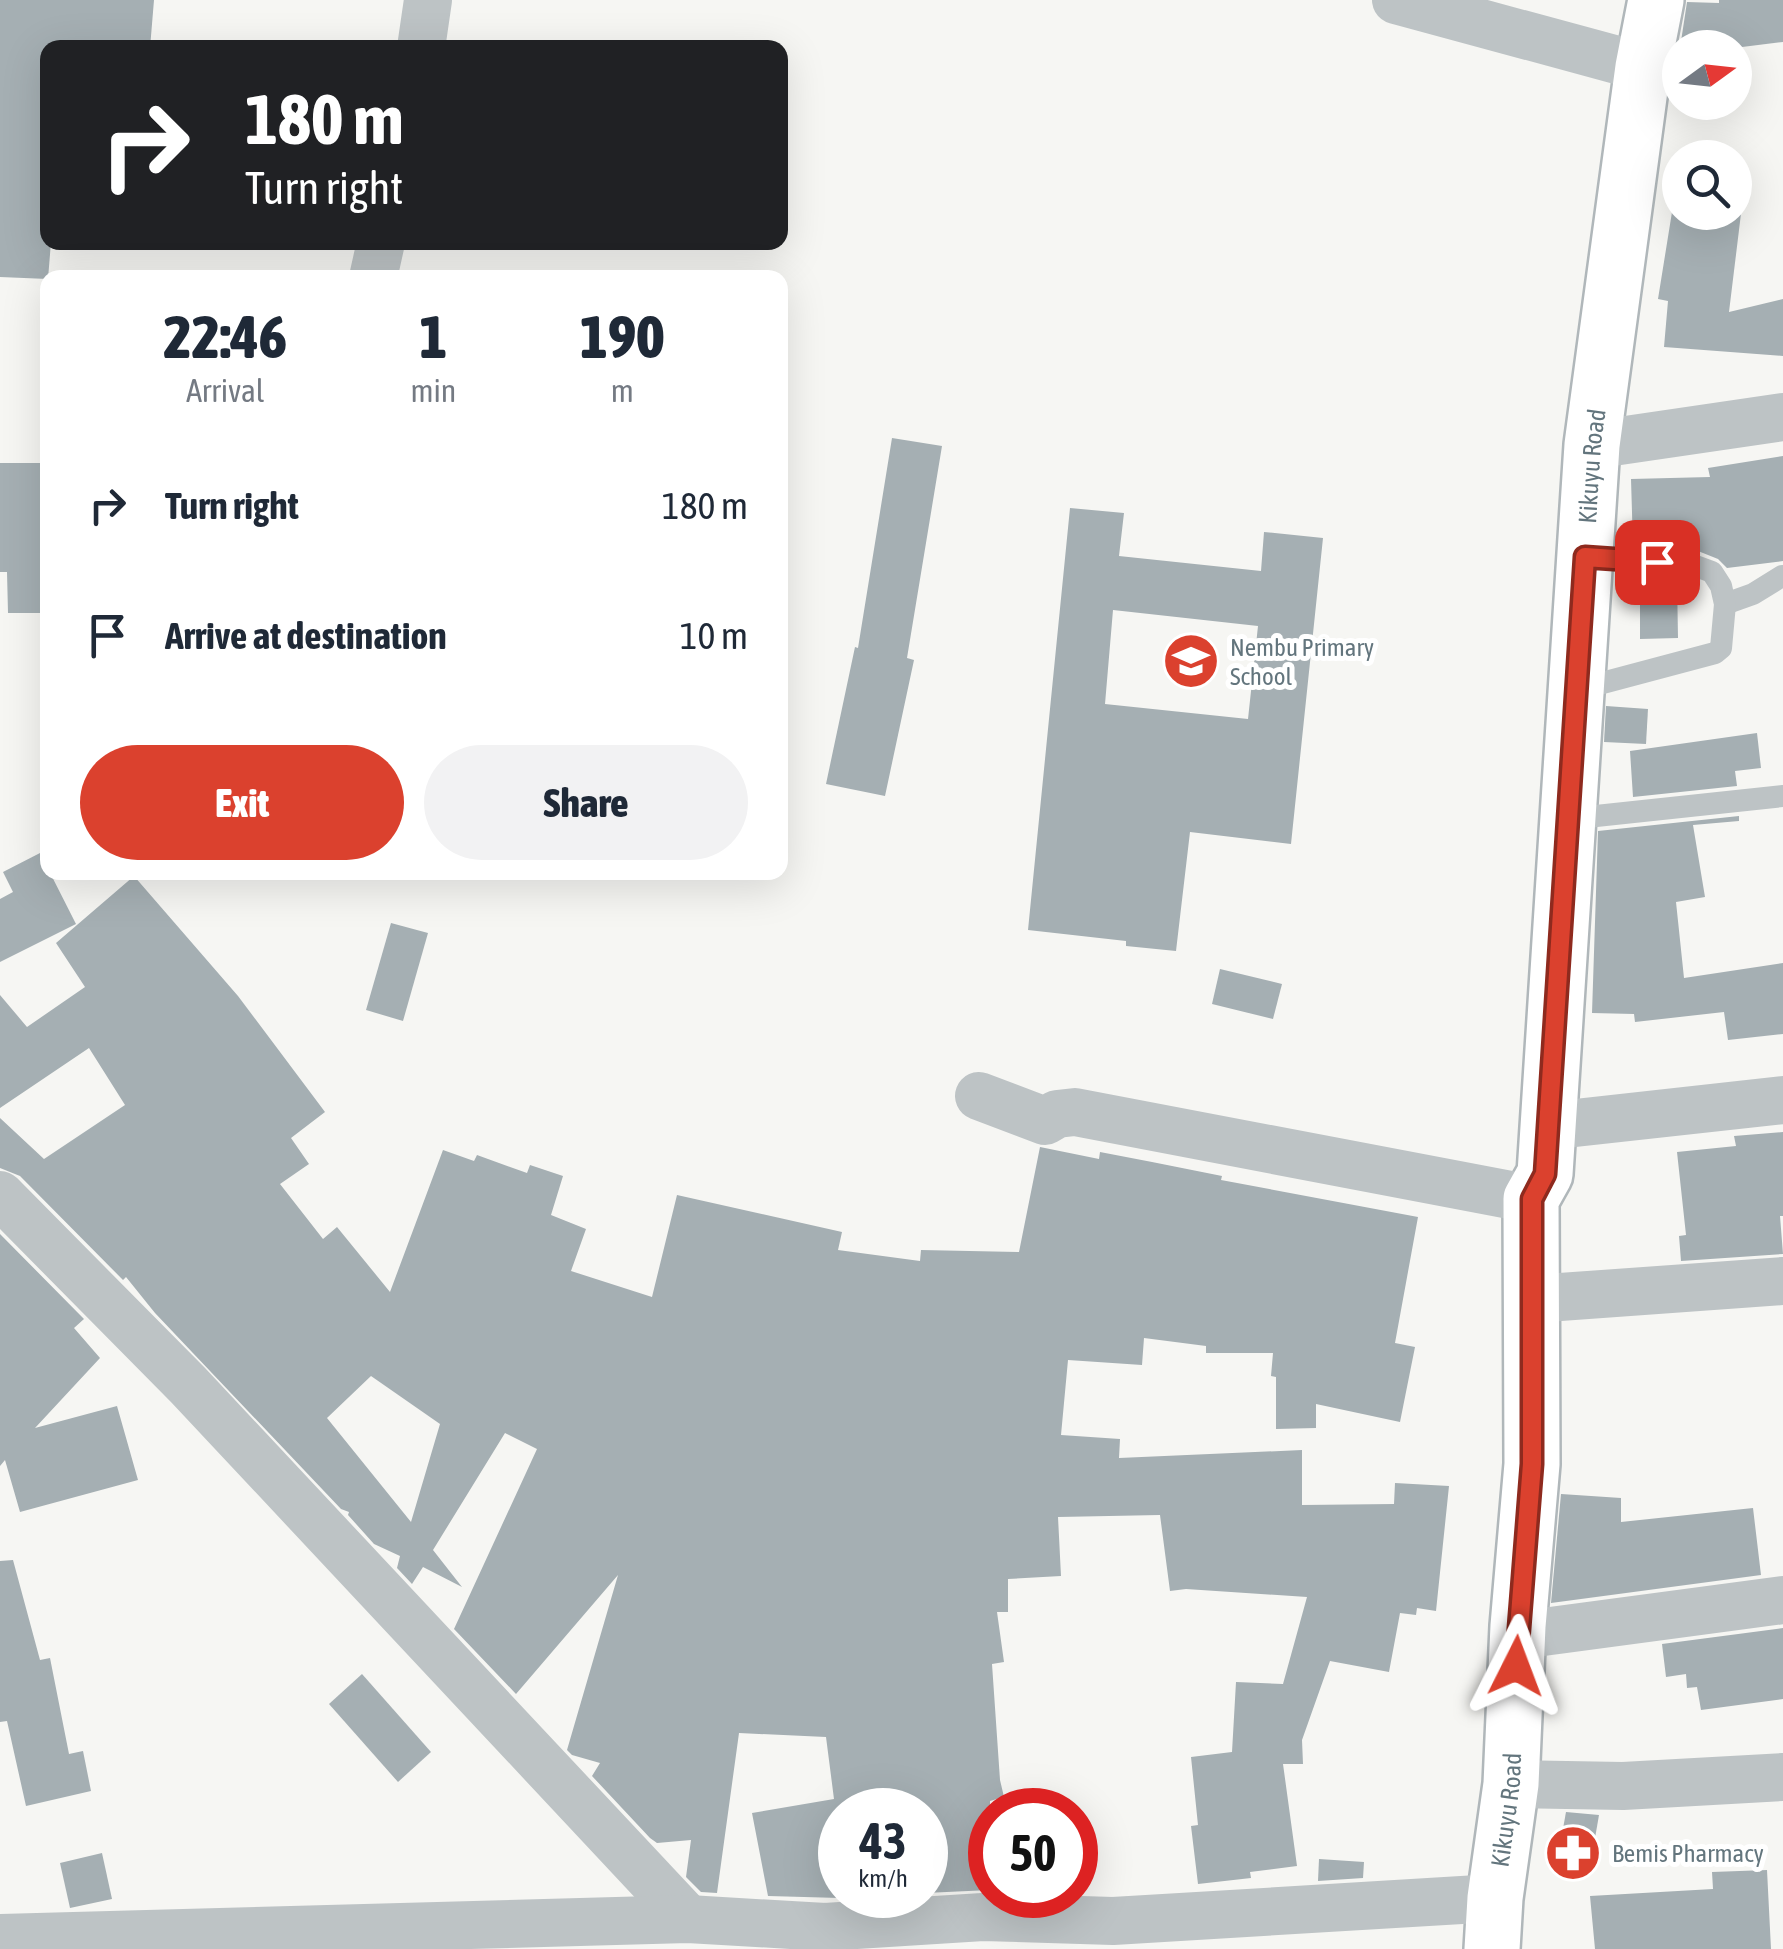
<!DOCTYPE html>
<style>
body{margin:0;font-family:"Asap Condensed",sans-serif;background:#f2f2f3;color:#1f2937;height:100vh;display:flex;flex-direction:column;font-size:38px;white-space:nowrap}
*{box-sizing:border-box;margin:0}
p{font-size:32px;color:#747a83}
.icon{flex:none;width:55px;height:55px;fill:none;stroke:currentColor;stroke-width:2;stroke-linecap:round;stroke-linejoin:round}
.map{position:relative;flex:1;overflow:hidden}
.sheet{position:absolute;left:40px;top:270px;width:748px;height:610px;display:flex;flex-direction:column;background:#fff;border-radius:20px;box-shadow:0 10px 40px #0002}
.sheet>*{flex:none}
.hud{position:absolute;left:40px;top:40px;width:748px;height:210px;border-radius:20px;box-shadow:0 10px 40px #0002;background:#202124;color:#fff;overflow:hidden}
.needle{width:65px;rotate:75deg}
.buttons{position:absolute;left:1662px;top:30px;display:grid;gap:20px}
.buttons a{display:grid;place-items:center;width:90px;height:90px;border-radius:50%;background:#fff;box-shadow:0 10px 40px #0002;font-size:50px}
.speed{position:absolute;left:818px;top:1788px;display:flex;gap:20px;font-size:50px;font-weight:700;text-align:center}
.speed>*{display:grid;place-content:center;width:130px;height:130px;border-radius:50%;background:#fff;box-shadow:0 10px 40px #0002;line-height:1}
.speed small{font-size:25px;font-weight:400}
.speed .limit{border:15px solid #d22;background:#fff;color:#111}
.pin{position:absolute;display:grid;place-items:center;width:85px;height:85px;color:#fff;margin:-42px;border-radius:20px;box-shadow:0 5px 15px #0006}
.me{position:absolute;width:110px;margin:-55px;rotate:3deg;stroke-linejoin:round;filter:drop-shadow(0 0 8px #0008)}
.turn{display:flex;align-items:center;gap:35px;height:210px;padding:0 40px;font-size:45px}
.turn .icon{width:130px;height:130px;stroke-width:2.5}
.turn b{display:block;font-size:70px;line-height:85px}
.eta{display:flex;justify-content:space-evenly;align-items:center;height:170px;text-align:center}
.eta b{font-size:60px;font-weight:800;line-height:70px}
.cta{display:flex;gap:20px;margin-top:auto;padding:20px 40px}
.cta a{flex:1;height:115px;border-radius:60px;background:#db412e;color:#fff;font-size:40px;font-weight:800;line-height:115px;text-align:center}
.cta a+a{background:#f2f2f3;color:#1f2937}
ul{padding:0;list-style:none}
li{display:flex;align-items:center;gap:30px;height:130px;padding:0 40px}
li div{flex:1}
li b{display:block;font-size:38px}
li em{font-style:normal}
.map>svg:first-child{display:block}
.building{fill:#a5afb3;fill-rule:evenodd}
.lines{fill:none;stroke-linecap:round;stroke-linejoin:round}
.secondary-casing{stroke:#b0b7ba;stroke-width:60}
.service{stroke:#bdc3c5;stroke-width:22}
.minor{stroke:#bdc3c5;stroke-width:48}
.secondary{stroke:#fff;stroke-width:55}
.route-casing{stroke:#8e2a1e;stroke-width:25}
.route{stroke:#db412e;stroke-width:18}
.labels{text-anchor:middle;stroke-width:10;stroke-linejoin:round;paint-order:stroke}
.street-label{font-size:25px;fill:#63757d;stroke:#fff}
.poi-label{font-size:25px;fill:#63757d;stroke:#fff;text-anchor:start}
</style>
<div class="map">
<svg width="1783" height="1949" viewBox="0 0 1783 1949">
<rect width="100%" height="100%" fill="#f6f6f3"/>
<g class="building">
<polygon points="0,0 154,0 150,48 48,48 48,242 51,242 48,279 0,277"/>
<polygon points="1719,0 1783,0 1783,42 1734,48 1680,48 1687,2 1719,3"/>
<polygon points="1677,181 1680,182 1680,212 1735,212 1735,188 1744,189 1729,312 1783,299 1783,356 1664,347 1668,301 1658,299"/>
<polygon points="892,438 942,446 907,658 914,660 885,796 826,784 855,647 858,648"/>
<polygon points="1783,456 1783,561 1727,568 1718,559 1698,551 1633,546 1631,479 1710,477 1708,468"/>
<polygon points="0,463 48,463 48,613 8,613 7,572 0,572"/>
<path d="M1070 508 1124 513 1119 556 1261 571 1264 532 1323 538 1291 844 1190 832 1176 951 1126 946V941L1028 930ZM1113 610 1258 626 1248 719 1105 704Z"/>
<polygon points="1634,576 1677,579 1678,638 1640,639 1640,604 1635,604"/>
<polygon points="1606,706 1648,709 1646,744 1604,742"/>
<polygon points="1757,733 1761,768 1735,771 1737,786 1633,797 1630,751"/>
<polygon points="1739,816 1739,821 1693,825 1705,897 1676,902 1684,978 1783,963 1783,1034 1728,1040 1724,1012 1635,1022 1634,1014 1592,1013 1598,831"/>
<polygon points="40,853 76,924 0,962 0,899 13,892 3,872"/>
<path d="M134 876 238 996 325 1112 291 1138 309 1164 280 1184 323 1239 337 1227 390 1292 443 1150 474 1161 477 1155 527 1173 530 1165 563 1176 551 1215 586 1229 571 1271 652 1297 677 1195 842 1232 838 1250 920 1261 921 1250 1019 1252 1040 1147 1099 1159 1100 1152 1152 1162 1222 1176 1221 1180 1418 1217 1395 1343 1415 1347 1400 1422 1316 1404V1428L1276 1429V1377L1271 1376 1273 1353H1206V1346L1144 1338 1142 1365 1068 1360 1061 1435 1120 1439 1119 1458 1302 1450V1505L1394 1504 1395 1483 1449 1486 1436 1611 1417 1608 1416 1615 1400 1613 1389 1672 1330 1661 1302 1740 1303 1764H1283L1297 1866 1250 1872 1251 1878 1198 1884 1191 1826 1198 1825 1191 1757 1232 1752 1236 1682 1283 1684 1307 1597 1186 1589 1170 1591 1160 1515 1058 1517 1061 1576 1008 1579V1612H997L1004 1662 992 1664 1000 1780 1004 1797 990 1801V1890L925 1893V1810H840V1898L768 1896 752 1813 834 1799 826 1737 739 1733 717 1893 701 1892 686 1877 691 1840 657 1843 650 1838 592 1776 600 1763 572 1755 567 1750 618 1575 516 1694 454 1629 537 1449 505 1433 433 1550 462 1587 423 1567 412 1584 397 1568 400 1556 374 1544 348 1515 349 1512 341 1509 155 1313 126 1277 123 1280 20 1176 0 1168V1118L44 1159 125 1105 89 1048 0 1108V995L27 1027 85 987 56 943ZM371 1376 440 1424 411 1522 327 1418Z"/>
<polygon points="391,923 428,933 403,1021 366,1010"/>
<polygon points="1220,969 1282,984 1273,1019 1212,1004"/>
<polygon points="1783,1132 1783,1216 1780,1216 1783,1254 1681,1261 1679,1236 1686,1235 1677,1152 1736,1146 1734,1136"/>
<polygon points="0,1234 84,1319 74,1328 100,1358 35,1428 117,1406 138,1480 20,1512 5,1460 0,1466"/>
<polygon points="1561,1494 1621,1498 1621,1522 1753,1508 1761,1575 1551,1603"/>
<polygon points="13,1560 40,1660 50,1658 69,1754 83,1751 91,1791 26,1806 7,1721 0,1722 0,1561"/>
<polygon points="1783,1628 1783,1699 1701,1710 1697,1687 1687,1688 1686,1674 1666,1677 1662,1644"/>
<polygon points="362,1674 431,1752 398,1782 329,1704"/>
<polygon points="1566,1812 1599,1815 1590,1867 1557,1862"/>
<polygon points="102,1853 112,1899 70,1908 60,1863"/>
<polygon points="1319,1859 1364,1862 1363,1878 1318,1881"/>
<polygon points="1767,1870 1771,1949 1595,1949 1590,1896 1713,1889 1712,1872"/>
</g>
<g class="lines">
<g class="secondary-casing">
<g id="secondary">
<path id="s1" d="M1492 1949 1495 1898 1511 1784 1518 1626 1532 1464 1531 1199 1545 1174 1592 445 1643 67 1656 0"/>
</g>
</g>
<g class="service">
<polyline points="1725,604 1753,594 1782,576"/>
<polyline points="1576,690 1715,653 1721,648 1725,604 1721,586 1712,572 1693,565 1585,557"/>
<polyline points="1568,819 1783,796"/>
</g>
<g class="minor">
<polyline points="1396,0 1643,67"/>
<polyline points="421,48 428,0"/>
<polyline points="373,278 381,242"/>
<polyline points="1592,445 1783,417"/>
<polyline points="979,1096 1045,1121 1057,1114 1075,1112 1531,1199"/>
<polyline points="1548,1126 1783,1100"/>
<polyline points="0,1195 188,1385 688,1919"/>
<polyline points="1532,1299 1783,1281"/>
<polyline points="1518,1626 1543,1632 1783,1600"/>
<polyline points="1511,1784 1623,1786 1783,1777"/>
<polyline points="0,1938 688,1919 825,1927 983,1917 1113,1921 1495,1898"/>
</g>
<use href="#secondary" class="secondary"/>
</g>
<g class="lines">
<g class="route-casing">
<polyline id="route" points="1516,1666 1532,1464 1532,1199 1545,1174 1585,557 1657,562"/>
</g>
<use href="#route" class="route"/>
</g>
<defs>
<g id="school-disc" transform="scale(2.875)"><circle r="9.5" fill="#db412e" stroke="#fff"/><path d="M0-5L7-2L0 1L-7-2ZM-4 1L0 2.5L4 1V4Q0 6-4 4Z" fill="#fff"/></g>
<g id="pharmacy-disc" transform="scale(2.875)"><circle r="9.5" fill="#db412e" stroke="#fff"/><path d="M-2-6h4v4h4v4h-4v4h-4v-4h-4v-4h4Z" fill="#fff"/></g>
</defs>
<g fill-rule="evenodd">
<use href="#school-disc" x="1191" y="661"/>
<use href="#pharmacy-disc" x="1573" y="1853"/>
</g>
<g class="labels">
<g class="street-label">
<text dy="9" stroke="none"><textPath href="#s1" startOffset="1490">Kikuyu Road</textPath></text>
<text dy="9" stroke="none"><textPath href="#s1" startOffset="140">Kikuyu Road</textPath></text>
</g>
<g class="poi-label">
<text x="1230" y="656">Nembu Primary<tspan x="1230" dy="29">School</tspan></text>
<text x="1612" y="1862">Bemis Pharmacy</text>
</g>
</g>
</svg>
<div class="buttons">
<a><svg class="needle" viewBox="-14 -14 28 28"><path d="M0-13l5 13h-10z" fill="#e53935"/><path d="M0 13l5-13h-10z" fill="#747a83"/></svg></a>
<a><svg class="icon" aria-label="search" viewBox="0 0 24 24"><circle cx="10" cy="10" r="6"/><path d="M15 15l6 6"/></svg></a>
</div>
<div class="speed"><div>43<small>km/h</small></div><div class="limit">50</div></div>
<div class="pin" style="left:1657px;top:562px;background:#d93025"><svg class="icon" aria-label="arrive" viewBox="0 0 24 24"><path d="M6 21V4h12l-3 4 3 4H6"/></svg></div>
<svg class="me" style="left:1516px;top:1666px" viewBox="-20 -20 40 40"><path d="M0-17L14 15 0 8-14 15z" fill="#db412e" stroke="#fff" stroke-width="4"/></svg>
<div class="hud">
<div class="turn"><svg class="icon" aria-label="right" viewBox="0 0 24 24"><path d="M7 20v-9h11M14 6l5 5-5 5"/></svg><div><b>180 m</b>Turn right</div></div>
</div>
<section class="sheet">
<div class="eta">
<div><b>22:46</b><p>Arrival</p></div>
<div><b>1</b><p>min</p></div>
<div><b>190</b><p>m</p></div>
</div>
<ul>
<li><svg class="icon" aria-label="right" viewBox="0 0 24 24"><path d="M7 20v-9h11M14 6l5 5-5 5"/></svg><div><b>Turn right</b></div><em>180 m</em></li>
<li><svg class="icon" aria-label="arrive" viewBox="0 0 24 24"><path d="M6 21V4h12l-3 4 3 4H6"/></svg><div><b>Arrive at destination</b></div><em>10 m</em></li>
</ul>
<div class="cta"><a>Exit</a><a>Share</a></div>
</section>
</div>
